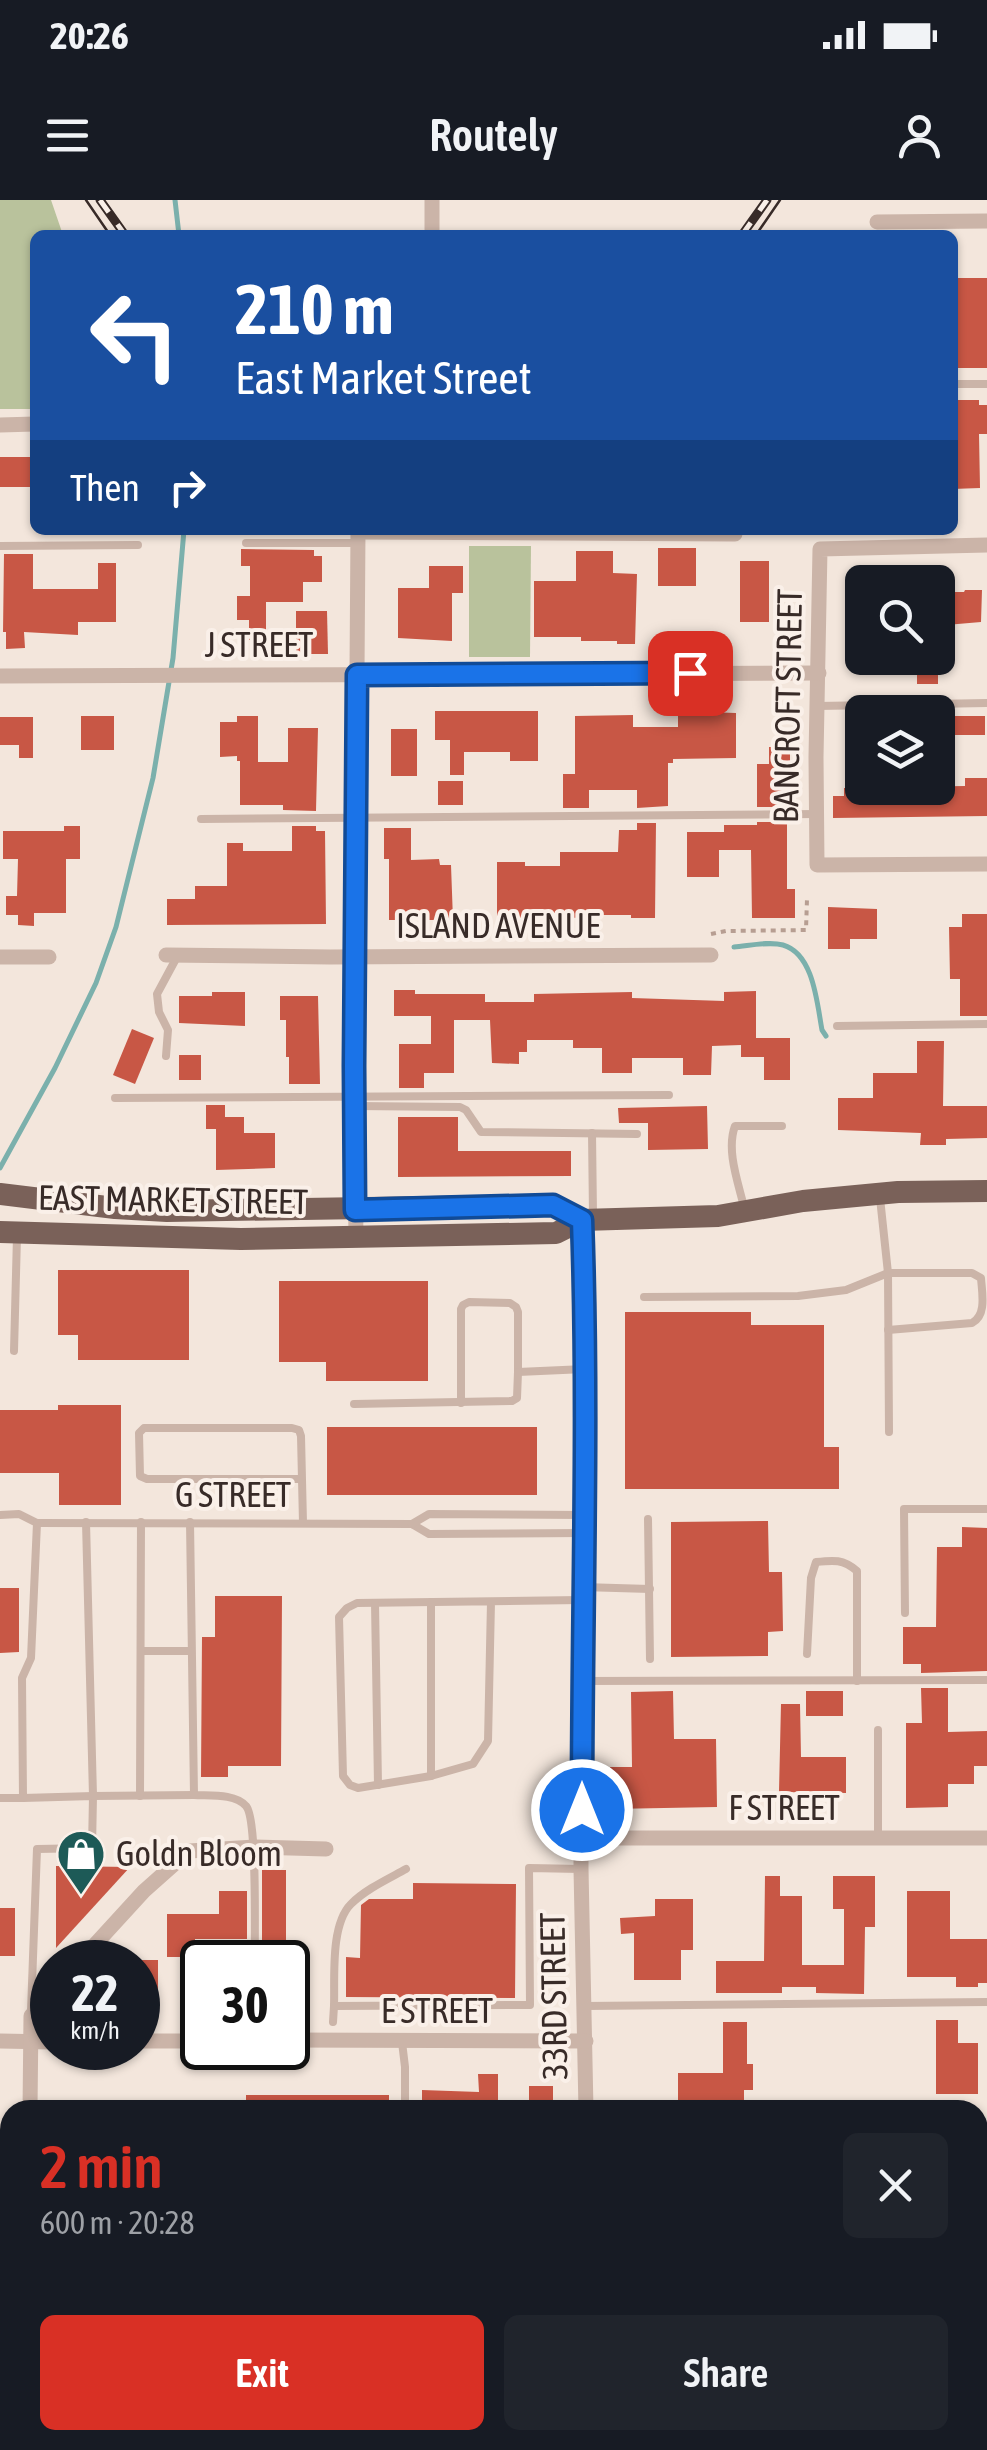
<!DOCTYPE html>
<meta charset="utf-8">
<style>
body{margin:0;font-family:"Asap Condensed",sans-serif;background:#20242c;color:#f1f3f6;height:100vh;display:flex;flex-direction:column;font-size:38px;white-space:nowrap}
*{box-sizing:border-box;margin:0}
p{font-size:32px;color:#9ea1a6}
.icon{flex:none;width:55px;height:55px;fill:none;stroke:currentColor;stroke-width:2;stroke-linecap:round;stroke-linejoin:round}
.map{position:relative;flex:1;overflow:hidden}
.side{position:absolute;left:0px;top:1900px;width:988px;height:350px;display:flex;flex-direction:column;background:#171b24;border-radius:30px 30px 0 0;box-shadow:0 2px 8px #0004}
.side>*{flex:none}
.hud{position:absolute;left:30px;top:30px;width:928px;height:305px;border-radius:15px;box-shadow:0 2px 8px #0004;background:#1a4fa0;color:#fff;overflow:hidden}
.controls{position:absolute;left:845px;top:365px;display:grid;gap:20px}
.controls a{display:grid;place-items:center;width:110px;height:110px;border-radius:15px;background:#171b24;box-shadow:0 2px 8px #0004;font-size:50px}
.speed{position:absolute;left:30px;top:1740px;display:flex;gap:20px;font-size:50px;font-weight:700;text-align:center}
.speed>*{display:grid;place-content:center;width:130px;height:130px;border-radius:50%;background:#171b24;box-shadow:0 2px 8px #0004;line-height:1}
.speed small{font-size:25px;font-weight:400}
.speed .limit{border:5px solid #111;border-radius:15px;background:#fff;color:#111}
.pin{position:absolute;display:grid;place-items:center;width:85px;height:85px;color:#fff;margin:-42px;border-radius:20px;box-shadow:0 5px 15px #0006}
.me{position:absolute;width:110px;margin:-55px;rotate:0deg;stroke-linejoin:round;filter:drop-shadow(0 0 8px #0008)}
.turn{display:flex;align-items:center;gap:35px;height:210px;padding:0 40px;font-size:45px}
.turn .icon{width:130px;height:130px;stroke-width:2.5}
.turn b{display:block;font-size:70px;line-height:85px}
.then{display:flex;align-items:center;height:95px;padding:0 40px;background:#0003;gap:20px;font-size:38px}
.round{display:grid;place-items:center;flex:none;width:105px;height:105px;border-radius:15px;background:#20242c}
.head{display:flex;align-items:center;justify-content:space-between;height:170px;padding:0 40px}
h1{font-size:60px;font-weight:600;line-height:75px;color:#d93025}
.cta{display:flex;gap:20px;margin-top:auto;padding:20px 40px}
.cta a{flex:1;height:115px;border-radius:15px;background:#d93025;color:#fff;font-size:40px;font-weight:600;line-height:115px;text-align:center}
.cta a+a{background:#20242c;color:#f1f3f6}
.status{display:flex;justify-content:space-between;align-items:center;height:70px;padding:0 50px;background:#171b24;direction:ltr}
.status svg{height:28px;fill:currentColor}
header{display:flex;justify-content:space-between;align-items:center;height:130px;padding:0 40px;background:#171b24;font-size:45px;font-weight:600}
.map>svg:first-child{display:block}
.green{fill:#b9c29c}
.lines{fill:none;stroke-linecap:round;stroke-linejoin:round}
.stream{stroke:#7bb0ac;stroke-width:5}
.building{fill:#c85745}
.path{stroke:#b79e92;stroke-width:4;stroke-dasharray:5 5;stroke-linecap:butt}
.lane{stroke:#cbb4a8;stroke-width:8}
.street{stroke:#cbb4a8;stroke-width:15}
.primary{stroke:#7a6159;stroke-width:22}
.highway{stroke:#59443f;stroke-width:28}
.tram{stroke:#382b28;stroke-width:2.5}
.rail-casing{stroke:#382b28;stroke-width:9}
.rail{stroke:#faf0e9;stroke-width:5;stroke-dasharray:15;stroke-linecap:butt}
.route-casing{stroke:#114b97;stroke-width:25}
.route{stroke:#1a73e8;stroke-width:18}
.labels{text-anchor:middle;stroke-width:8;stroke-linejoin:round;paint-order:stroke}
.street-label{font-size:35px;fill:#382b28;stroke:#faf0e9}
.poi-label{font-size:35px;fill:#382b28;stroke:#faf0e9;text-anchor:start}
</style>
<div class="status"><b>20:26</b><svg viewBox="0 0 49 12"><path d="M0 12V9h3v3zM5 12V6h3v6zM10 12V3h3v9zM15 12V0h3v12zM26 1h20v11H26zM47 4h2v5h-2z"/></svg></div>
<header><svg class="icon" aria-label="menu" viewBox="0 0 24 24"><path d="M4 6h16M4 12h16M4 18h16"/></svg>Routely<svg class="icon" aria-label="person" viewBox="0 0 24 24"><circle cx="12" cy="8" r="4"/><path d="M4 21q1-7 8-7t8 7"/></svg></header>
<div class="map">
<svg width="987" height="2250" viewBox="0 0 987 2250">
<rect width="100%" height="100%" fill="#f3e6dc"/>
<g class="green">
<polygon points="0,0 51,0 63,35 35,35 35,209 0,209"/>
<polygon points="469,346 531,346 530,457 469,457"/>
</g>
<g class="lines">
<g class="stream">
<polyline points="175,0 179,35"/>
<path d="M734 747C748 746 769 741 783 745 814 754 817 804 822 830L826 836"/>
<polyline points="0,968 55,868 96,783 116,727 153,578 173,458 184,330"/>
</g>
</g>
<g class="building">
<rect x="952" y="78" width="35" height="90"/>
<polygon points="952,200 979,200 979,205 987,205 987,234 979,234 980,288 952,289"/>
<rect x="0" y="257" width="35" height="30"/>
<rect x="658" y="348" width="38" height="38"/>
<polygon points="241,349 314,350 314,356 322,356 322,382 303,382 303,402 266,402 266,440 249,440 249,420 237,420 237,396 250,396 250,366 241,366"/>
<polygon points="576,351 613,351 613,373 637,374 635,444 617,444 617,441 581,441 581,437 534,437 534,381 576,381"/>
<polygon points="4,354 33,354 33,389 98,389 98,363 116,363 116,422 78,422 78,435 24,432 25,448 6,449 6,432 3,432"/>
<rect x="740" y="361" width="29" height="61"/>
<polygon points="429,366 463,366 463,393 452,393 452,441 398,438 398,388 429,388"/>
<polygon points="965,390 982,390 981,422 946,425 946,392 964,392"/>
<polygon points="296,411 327,411 328,454 296,454"/>
<rect x="917" y="458" width="21" height="26"/>
<polygon points="435,511 538,511 538,561 510,561 510,552 464,552 464,575 450,575 450,540 435,540"/>
<polygon points="678,511 736,513 736,558 673,559 673,563 668,563 668,606 637,608 637,590 589,590 589,608 563,608 563,574 575,574 575,516 633,515 633,527 678,527"/>
<polygon points="848,514 862,514 862,550 847,550"/>
<rect x="81" y="516" width="33" height="34"/>
<polygon points="237,516 258,516 258,562 288,562 288,528 318,528 316,611 283,610 283,605 240,605 240,561 237,561 237,556 220,557 220,522 237,522"/>
<rect x="938" y="516" width="47" height="19"/>
<polygon points="0,517 33,517 33,558 19,558 19,545 0,545"/>
<rect x="391" y="529" width="26" height="47"/>
<polygon points="769,547 790,547 790,603 787,603 787,607 757,607 757,564 769,564"/>
<polygon points="965,578 987,578 987,616 833,618 833,596 844,596 844,588 965,586"/>
<rect x="438" y="581" width="25" height="24"/>
<polygon points="757,622 787,622 787,689 795,689 795,718 752,718 751,650 719,650 719,677 687,677 687,632 724,632 724,625 757,625"/>
<polygon points="637,623 656,623 655,718 631,718 631,715 591,715 591,718 525,717 525,720 497,720 497,662 525,662 525,666 560,666 560,652 618,652 619,630 637,630"/>
<polygon points="64,626 80,626 80,659 66,659 66,713 34,713 34,726 18,725 18,715 6,715 6,696 17,696 18,659 3,659 3,631 64,631"/>
<polygon points="292,626 316,626 316,631 325,631 326,724 167,725 167,699 195,699 195,686 227,686 227,643 243,643 243,651 292,651"/>
<polygon points="384,628 411,628 411,660 439,659 440,665 451,665 453,720 389,720 389,659 384,659"/>
<polygon points="828,707 877,709 877,739 850,739 850,749 828,749"/>
<polygon points="962,714 987,714 987,816 960,816 960,779 950,779 949,727 962,727"/>
<polygon points="394,790 415,790 415,794 485,794 485,802 534,802 534,794 632,792 632,798 724,801 724,792 756,791 756,838 790,838 790,880 764,880 764,857 741,857 741,845 712,846 711,875 683,875 683,858 632,858 632,873 602,873 602,848 573,848 573,840 527,840 527,852 519,852 519,864 492,863 490,820 454,820 454,873 424,873 424,888 399,888 399,844 431,844 431,816 394,816"/>
<polygon points="212,792 245,792 245,826 179,823 179,796 212,796"/>
<polygon points="280,796 318,796 320,884 289,884 289,857 286,857 286,820 280,820"/>
<polygon points="132,829 154,838 135,884 113,875"/>
<polygon points="917,841 944,841 943,906 987,906 987,938 946,939 946,945 920,945 921,933 838,930 838,898 873,898 873,873 917,873"/>
<rect x="179" y="855" width="22" height="25"/>
<polygon points="206,905 225,905 225,917 244,917 244,933 275,933 275,968 216,970 216,929 206,929"/>
<polygon points="707,906 708,949 648,950 648,923 619,923 618,908"/>
<polygon points="398,917 458,917 458,951 571,951 571,976 398,977"/>
<polygon points="58,1070 189,1070 189,1160 78,1160 78,1135 58,1135"/>
<polygon points="279,1081 428,1081 428,1181 326,1181 326,1162 279,1162"/>
<polygon points="625,1112 751,1112 751,1125 824,1125 824,1247 839,1247 839,1289 625,1289"/>
<polygon points="58,1205 121,1205 121,1305 59,1305 59,1273 0,1273 0,1210 58,1210"/>
<rect x="327" y="1227" width="210" height="68"/>
<polygon points="768,1321 769,1372 782,1372 783,1431 768,1432 768,1456 671,1457 671,1322"/>
<polygon points="962,1327 987,1328 987,1471 921,1473 921,1464 903,1464 903,1427 936,1427 937,1347 962,1347"/>
<polygon points="0,1388 19,1388 19,1452 0,1453"/>
<polygon points="215,1396 282,1396 281,1566 228,1566 228,1577 201,1577 202,1437 215,1437"/>
<polygon points="921,1488 948,1488 948,1532 987,1531 987,1566 974,1566 974,1584 948,1584 948,1607 906,1608 906,1523 922,1523"/>
<polygon points="673,1491 674,1539 716,1539 717,1607 611,1609 610,1567 632,1567 631,1492"/>
<rect x="806" y="1491" width="37" height="25"/>
<polygon points="781,1504 800,1504 801,1557 846,1557 846,1593 779,1592"/>
<polygon points="56,1666 130,1667 56,1748"/>
<rect x="262" y="1670" width="24" height="92"/>
<polygon points="765,1676 780,1676 780,1696 802,1696 802,1765 844,1765 844,1709 833,1709 833,1676 875,1676 875,1727 865,1727 864,1794 816,1793 816,1787 782,1787 782,1793 716,1793 716,1761 764,1761"/>
<polygon points="413,1683 516,1684 515,1798 346,1797 346,1757 360,1758 361,1705 369,1699 413,1699"/>
<polygon points="219,1691 247,1691 247,1739 195,1739 195,1757 167,1757 167,1714 219,1714"/>
<polygon points="907,1691 950,1691 950,1739 987,1739 987,1783 978,1783 978,1787 956,1787 956,1777 907,1777"/>
<polygon points="655,1699 693,1699 693,1750 681,1750 681,1780 634,1780 634,1733 621,1734 620,1718 655,1716"/>
<rect x="0" y="1708" width="15" height="48"/>
<rect x="138" y="1760" width="20" height="51"/>
<polygon points="936,1820 958,1820 958,1843 978,1843 978,1894 936,1894"/>
<polygon points="723,1822 747,1822 747,1864 753,1864 753,1890 744,1890 744,1909 728,1909 728,1905 678,1905 678,1873 723,1873"/>
<polygon points="478,1874 498,1874 498,1910 422,1910 422,1890 479,1892"/>
<rect x="529" y="1886" width="24" height="24"/>
<rect x="246" y="1895" width="143" height="15"/>
</g>
<g class="lines">
<polyline class="path" points="711,734 726,731 806,730 807,699"/>
<g class="lane">
<polyline points="952,184 987,184"/>
<polyline points="246,343 356,343"/>
<polyline points="0,346 138,345"/>
<polyline points="818,506 987,503"/>
<polyline points="201,619 817,614"/>
<polyline points="837,826 987,824"/>
<polyline points="166,856 168,830 159,812 157,794 178,755"/>
<polyline points="115,898 669,895"/>
<polyline points="355,906 460,907 466,910 481,932 637,934"/>
<polyline points="592,933 593,1015"/>
<polyline points="880,998 888,1073 889,1232"/>
<path d="M744 1007C738 982 726 950 735 926H782"/>
<path d="M644 1097 798 1096 846 1090 888 1073H972L981 1078C982 1093 987 1115 972 1123L888 1130"/>
<polyline points="14,1151 17,1036"/>
<polyline points="461,1203 461,1109 463,1105 469,1102 510,1103 516,1107 518,1112 518,1172 585,1169"/>
<polyline points="354,1204 512,1201 517,1198 518,1172"/>
<polyline points="302,1279 147,1279 140,1276 139,1233 144,1228 292,1228 299,1230 301,1236 303,1323"/>
<polyline points="0,1315 19,1314 37,1323 31,1458 22,1478 23,1598 93,1596 92,1648 37,1649 31,1811"/>
<polyline points="648,1319 650,1459"/>
<polyline points="86,1322 93,1596 194,1595"/>
<path d="M190 1322 194 1595C209 1596 235 1593 246 1606 258 1619 254 1737 255 1762"/>
<polyline points="37,1323 412,1324 429,1334 583,1333"/>
<polyline points="412,1324 429,1314 583,1315"/>
<polyline points="582,1387 650,1389"/>
<polyline points="431,1402 431,1576"/>
<polyline points="491,1402 488,1541 473,1564 431,1576 358,1588 350,1585 343,1576 339,1417 347,1408 357,1403 581,1400"/>
<polyline points="375,1403 378,1585"/>
<polyline points="905,1413 904,1309 987,1309"/>
<polyline points="141,1451 191,1451"/>
<path d="M807 1454 811 1378 816 1362C834 1360 843 1359 857 1371V1481"/>
<polyline points="582,1481 987,1480"/>
<polyline points="878,1530 878,1638"/>
<polyline points="140,1596 141,1322"/>
<polyline points="0,1598 23,1598"/>
<path d="M334 1806C335 1778 330 1725 351 1704 366 1689 388 1679 406 1669"/>
<polyline points="585,1806 987,1802"/>
<polyline points="333,1822 334,1806 530,1805 529,1668 581,1669"/>
<polyline points="402,1842 405,1867 405,1910"/>
<polyline points="0,2135 10,2134"/>
</g>
<g class="street">
<polyline points="432,0 432,35"/>
<polyline points="877,22 987,21"/>
<polyline points="0,225 35,224"/>
<polyline points="358,332 735,334"/>
<polyline points="987,345 820,349 816,557 817,665 987,664"/>
<polyline points="0,476 819,473"/>
<polyline points="166,755 330,757 711,755"/>
<polyline points="0,757 49,757"/>
<polyline points="582,1020 586,1110 581,1481 581,1669 586,1910"/>
<polyline points="356,1037 354,897 358,330"/>
<polyline points="581,1638 987,1638"/>
<polyline points="79,1762 144,1691 189,1651 255,1647 326,1649"/>
<polyline points="288,1840 586,1841"/>
<polyline points="0,1841 52,1842"/>
<polyline points="138,1841 202,1841"/>
<polyline points="30,1910 31,1816 52,1792"/>
<polyline points="0,2068 10,2068"/>
</g>
<g class="primary">
<polyline points="0,994 115,1008 167,1011 553,1005 582,1020"/>
<polyline points="0,1032 241,1039 556,1033 582,1020 718,1016 803,1001 898,992 987,991"/>
</g>
<g class="highway">
<polyline points="978,2021 987,2018"/>
<polyline points="978,2085 987,2081"/>
<polyline points="978,2126 987,2124"/>
<polyline points="0,2204 10,2203"/>
<polyline points="151,2250 200,2240"/>
<polyline points="534,2250 562,2240"/>
</g>
<g class="tram">
<polyline points="86,0 110,35"/>
<polyline points="756,35 780,0"/>
</g>
<g class="rail-casing">
<g id="rail">
<polyline points="100,0 125,35"/>
<polyline points="742,35 767,0"/>
</g>
</g>
<use href="#rail" class="rail"/>
</g>
<g class="lines">
<g class="route-casing">
<path id="route" d="M582 1610C582 1414 589 1217 582 1020L553 1005 355 1010 354 866 357 475 690 473"/>
</g>
<use href="#route" class="route"/>
</g>
<defs>
<g id="shop-pin" transform="scale(2.5)"><path d="M0 17L-7.5 6A9.5 9.5 0 1 1 7.5 6Z" fill="#1d5a57" stroke="#faf0e9"/><path d="M-5-2.5h2.3a2.7 3.5 0 0 1 5.4 0H5L5.5 6h-11ZM-1.5-2.5h3a1.5 2.3 0 0 0-3 0Z" fill="#fff"/></g>
</defs>
<g fill-rule="evenodd">
<use href="#shop-pin" x="81" y="1654"/>
</g>
<g class="labels">
<g class="street-label">
<text x="259" y="457">J STREET</text>
<text transform="translate(788 506) rotate(-89)" y="12">BANCROFT STREET</text>
<text x="498" y="738">ISLAND AVENUE</text>
<text transform="translate(173 1000) rotate(1)" y="12">EAST MARKET STREET</text>
<text x="233" y="1307">G STREET</text>
<text x="784" y="1620">F STREET</text>
<text transform="translate(554 1796) rotate(-91)" y="12">33RD STREET</text>
<text x="437" y="1823">E STREET</text>
</g>
<g class="poi-label">
<text x="116" y="1666">Goldn Bloom</text>
</g>
</g>
</svg>
<div class="controls">
<a><svg class="icon" aria-label="search" viewBox="0 0 24 24"><circle cx="10" cy="10" r="6"/><path d="M15 15l6 6"/></svg></a>
<a><svg class="icon" aria-label="layers" viewBox="0 0 24 24"><path d="M12 4l9 5-9 5-9-5zM3 14l9 5 9-5"/></svg></a>
</div>
<div class="speed"><div>22<small>km/h</small></div><div class="limit">30</div></div>
<div class="pin" style="left:690px;top:473px;background:#d93025"><svg class="icon" aria-label="arrive" viewBox="0 0 24 24"><path d="M6 21V4h12l-3 4 3 4H6"/></svg></div>
<svg class="me" style="left:582px;top:1610px" viewBox="-20 -20 40 40"><circle r="17" fill="#1a73e8" stroke="#fff" stroke-width="3"/><path d="M0-11L8 9 0 5-8 9z" fill="#fff"/></svg>
<div class="hud">
<div class="turn"><svg class="icon" aria-label="left" viewBox="0 0 24 24"><path d="M17 20v-9H6M10 6l-5 5 5 5"/></svg><div><b>210 m</b>East Market Street</div></div>
<div class="then">Then<svg class="icon" aria-label="right" viewBox="0 0 24 24"><path d="M7 20v-9h11M14 6l5 5-5 5"/></svg></div>
</div>
<section class="side">
<div class="head"><div><h1>2 min</h1><p>600 m · 20:28</p></div><a class="round"><svg class="icon" aria-label="close" viewBox="0 0 24 24"><path d="M6 6l12 12M18 6L6 18"/></svg></a></div>
<div class="cta"><a>Exit</a><a>Share</a></div>
</section>
</div>
